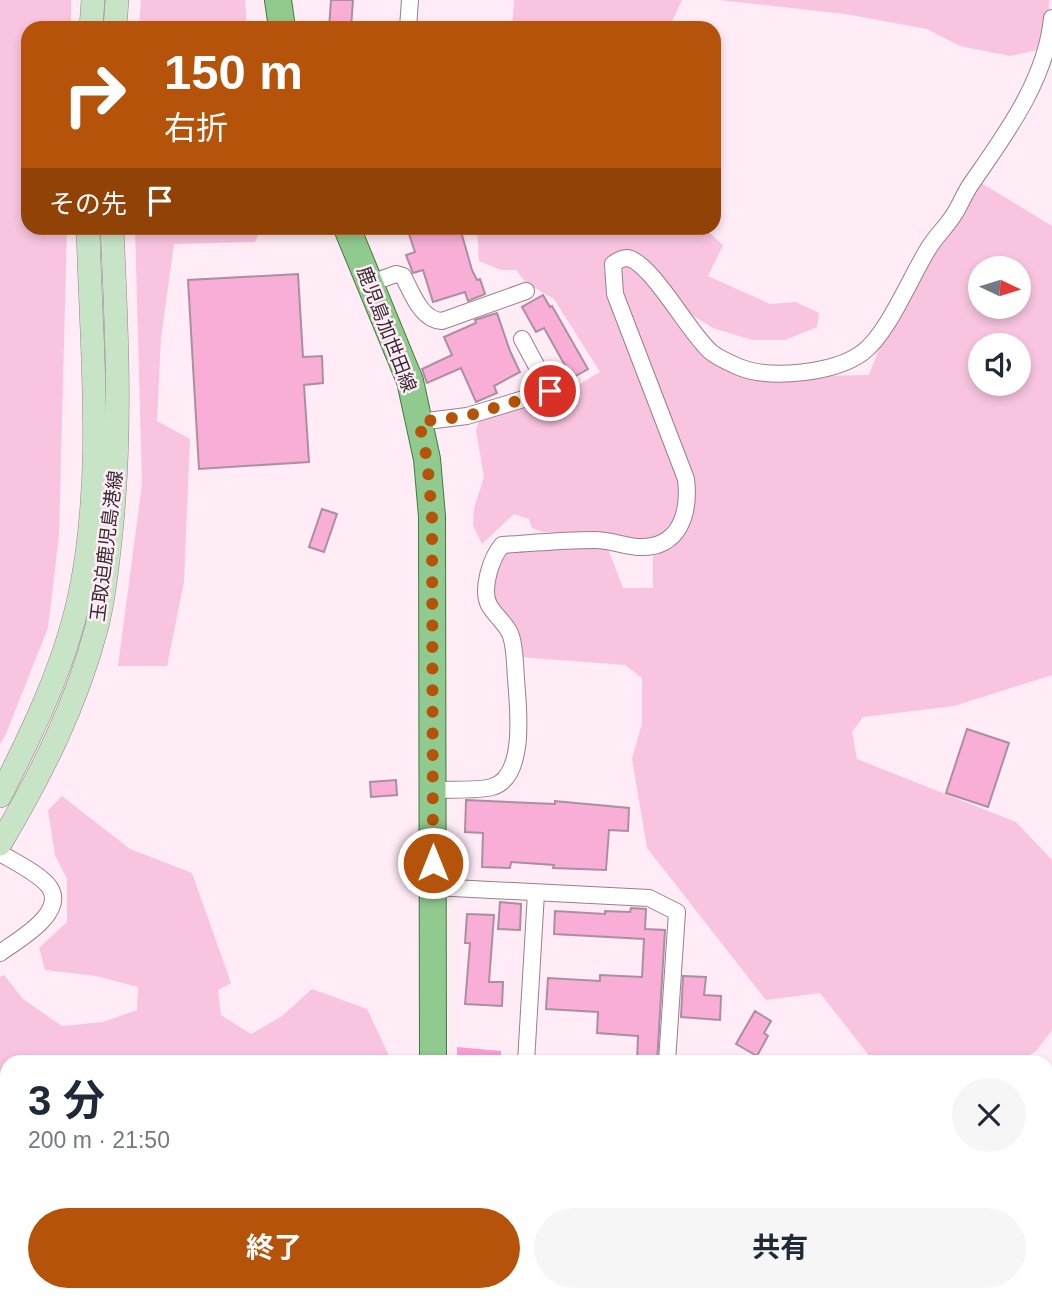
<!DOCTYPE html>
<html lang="ja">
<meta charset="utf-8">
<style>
body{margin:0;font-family:Helvetica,"Noto Sans JP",sans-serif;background:#f6f6f7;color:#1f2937;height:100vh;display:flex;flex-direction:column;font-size:26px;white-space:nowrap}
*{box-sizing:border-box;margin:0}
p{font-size:23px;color:#747a83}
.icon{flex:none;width:38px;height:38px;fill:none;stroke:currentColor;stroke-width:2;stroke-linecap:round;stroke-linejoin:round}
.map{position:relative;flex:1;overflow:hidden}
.details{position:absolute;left:0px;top:1055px;width:1054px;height:247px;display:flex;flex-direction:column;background:#fff;border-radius:21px 21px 0 0;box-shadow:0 4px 10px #0003}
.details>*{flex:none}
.hud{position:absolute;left:21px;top:21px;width:700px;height:214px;border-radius:21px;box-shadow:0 4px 10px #0003;background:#b45309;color:#fff;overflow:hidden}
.needle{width:46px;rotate:94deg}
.buttons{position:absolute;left:968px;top:256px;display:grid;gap:14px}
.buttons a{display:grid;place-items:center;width:63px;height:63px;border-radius:50%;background:#fff;box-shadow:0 4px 10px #0003;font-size:35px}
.pin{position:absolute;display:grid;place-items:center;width:60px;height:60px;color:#fff;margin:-30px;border:4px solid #fff;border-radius:50%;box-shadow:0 2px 7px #0007}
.me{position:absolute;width:77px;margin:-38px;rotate:0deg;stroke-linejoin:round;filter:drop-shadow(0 0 5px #0008)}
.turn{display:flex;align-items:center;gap:24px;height:147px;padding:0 28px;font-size:32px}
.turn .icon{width:91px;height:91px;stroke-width:2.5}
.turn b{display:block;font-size:49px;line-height:60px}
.then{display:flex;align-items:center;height:66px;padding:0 28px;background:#0003;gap:14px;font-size:26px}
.round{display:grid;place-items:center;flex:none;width:74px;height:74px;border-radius:37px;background:#f6f6f7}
.summary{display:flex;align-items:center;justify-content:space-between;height:119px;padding:0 28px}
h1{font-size:42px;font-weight:700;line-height:52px}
.cta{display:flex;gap:14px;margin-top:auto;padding:14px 28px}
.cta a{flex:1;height:80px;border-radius:42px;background:#b45309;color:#fff;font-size:28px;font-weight:700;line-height:80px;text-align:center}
.cta a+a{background:#f6f6f7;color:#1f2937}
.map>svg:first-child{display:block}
.green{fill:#f8c4e0;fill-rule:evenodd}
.water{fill:#f89cd1}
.building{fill:#f9aed8;stroke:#ab8f9e;stroke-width:2}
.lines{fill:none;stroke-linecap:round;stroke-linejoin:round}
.minor-casing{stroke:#997e8c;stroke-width:18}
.secondary-casing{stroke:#997e8c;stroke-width:24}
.primary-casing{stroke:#417b3d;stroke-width:28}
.minor{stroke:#fff;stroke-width:16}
.secondary{stroke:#c8e4c7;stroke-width:23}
.primary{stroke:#90ca8f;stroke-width:26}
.route{stroke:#b45309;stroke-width:12;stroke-dasharray:0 21.6}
.labels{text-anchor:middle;stroke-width:5;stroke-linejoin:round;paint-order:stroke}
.street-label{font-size:19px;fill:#372b31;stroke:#ffecf6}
</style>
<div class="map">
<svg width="1052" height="1301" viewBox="0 0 1052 1301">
<rect width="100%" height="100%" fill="#ffecf6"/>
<g class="green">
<polygon points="0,0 71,0 71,28 28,28 28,228 67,228 59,535 48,628 5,736 0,744"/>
<polygon points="141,0 245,0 247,28 139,28"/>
<polygon points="514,0 682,0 669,28 512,28"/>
<polygon points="720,0 1049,0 1048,23 1037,50 1010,56 960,46 927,29 845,14"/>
<path d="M978 181 1052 226V675L954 706 863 717 852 732 857 759 1016 822 1052 860V1030L1036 1051 1019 1062H874L820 993 766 1000 647 848 632 759 642 723V678L625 665 520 657 493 606 491 593 496 562 508 550 600 546 608 549 623 588H653V552L692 509V469L647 369 620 292 619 269 626 264 633 265 709 356 821 376 869 375 884 336ZM980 268H1018V306H980ZM980 345H1018V383H980Z"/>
<polygon points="135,228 261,228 255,242 174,244 161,338 157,421 190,439 184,581 167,666 118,666 142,484"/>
<polygon points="477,228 704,228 723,245 708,276 770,304 796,302 819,313 817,327 785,340 752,340 713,328 687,312 634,254 618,251 604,266 633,355 682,485 677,522 664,537 641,542 611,536 543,532 532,528 529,519 514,514 482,544 473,525 474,508 484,477 476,431 479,421 565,393 600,372 554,299 526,283 516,270 501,270 479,261"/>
<polygon points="62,796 130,849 192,873 231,983 218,990 221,1015 251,1034 282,1016 312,989 367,1009 392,1062 7,1062 7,1295 217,1295 212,1301 0,1301 0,977 4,975 23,999 62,1026 103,1022 137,1010 138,987 96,976 45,970 39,948 67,922 67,879 55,855 48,810"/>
<polygon points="1052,1141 1052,1301 887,1301 894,1295 1046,1295 1046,1147"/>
<polygon points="600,1295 805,1295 808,1301 594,1301 600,1298"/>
</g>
<polygon class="water" points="457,1047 501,1051 501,1062 457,1062"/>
<g class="building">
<polygon points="331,0 353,0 351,28 329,28"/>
<polygon points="407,228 460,228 472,270 477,280 480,279 485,294 468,301 465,292 433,302 423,270 413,273 406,255 415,252"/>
<polygon points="298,274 303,357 322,356 323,383 304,385 309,462 199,469 188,280"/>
<polygon points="543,295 550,307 552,306 588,369 572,378 544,328 536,332 522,307"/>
<polygon points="497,313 510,351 520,372 494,386 497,393 476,402 461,368 427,383 422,369 452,355 444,337 476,323 475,320"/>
<polygon points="322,509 337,514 324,552 309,547"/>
<polygon points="967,729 1009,743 988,807 946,793"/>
<polygon points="396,780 397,795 371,797 370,782"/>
<polygon points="466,800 555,804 555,801 629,808 628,831 609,830 606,870 553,868 554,865 511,862 510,868 482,867 483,833 465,832"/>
<polygon points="500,902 521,904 520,930 498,929"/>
<polygon points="631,908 646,909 645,929 665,930 657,1062 637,1062 638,1036 597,1033 598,1012 546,1009 548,978 600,981 600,975 642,977 644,939 554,934 555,911 605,914 605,911 630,912"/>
<polygon points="467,914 494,915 489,982 503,982 502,1006 465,1004 470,943 465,943"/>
<polygon points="683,976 706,977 704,995 721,996 720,1020 681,1017"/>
<polygon points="755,1011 771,1021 764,1033 768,1036 757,1056 736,1044"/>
</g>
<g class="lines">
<g class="minor-casing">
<g id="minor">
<polyline points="408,28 410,0"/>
<path d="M371 283 396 274 403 276C412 293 421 320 442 321L526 291"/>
<polyline points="419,422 467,416 550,391 522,339"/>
<path d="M433 790C449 789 479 791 492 787 527 777 518 706 516 679 515 665 515 648 511 636 507 624 495 616 489 605 481 589 491 558 502 545 533 543 564 540 595 540 610 540 623 546 638 547 680 549 690 513 686 479L615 294 613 264C617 261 621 258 627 258 651 261 690 335 711 352 718 358 730 363 739 367 771 380 834 373 862 353 889 333 911 275 930 246 937 235 946 227 953 216 960 206 964 194 971 184 1005 135 1046 80 1052 18"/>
<path d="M0 853C13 861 42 875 50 888 66 914 16 941 0 953"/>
<polyline points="433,887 649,898 677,912 667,1062"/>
<polyline points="526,1062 536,893"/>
<polyline points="528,1301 529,1295"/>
</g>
</g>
<g class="secondary-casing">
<g id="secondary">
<polyline points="91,28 93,0"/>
<polyline points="115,28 117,0"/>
<path d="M0 796C33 731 65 665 80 594 105 473 91 349 88 228"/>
<path d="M0 844C41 775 77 704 97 626 104 599 107 570 110 542 122 437 117 333 112 228"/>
</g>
</g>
<g class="primary-casing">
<g id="primary">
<polyline points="278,0 282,28"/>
<polyline points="347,228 410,381 427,459 432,516 433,1062"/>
<polyline points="416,1301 418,1295"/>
</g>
</g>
<use href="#minor" class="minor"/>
<use href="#secondary" class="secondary"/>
<use href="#primary" class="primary"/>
</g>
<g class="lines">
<polyline class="route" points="433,863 432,516 427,459 419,422 467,416 550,391"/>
</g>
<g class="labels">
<g class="street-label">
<text transform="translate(387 329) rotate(69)" y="7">鹿児島加世田線</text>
<text transform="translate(106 546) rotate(-83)" y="7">玉取迫鹿児島港線</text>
</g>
</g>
</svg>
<div class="buttons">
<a><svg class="needle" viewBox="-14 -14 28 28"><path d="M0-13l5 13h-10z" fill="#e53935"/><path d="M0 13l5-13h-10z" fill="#747a83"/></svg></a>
<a><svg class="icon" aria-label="sound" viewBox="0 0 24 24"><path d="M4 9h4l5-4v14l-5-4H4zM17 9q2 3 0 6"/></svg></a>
</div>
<div class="pin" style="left:550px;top:391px;background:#d93025"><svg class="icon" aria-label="arrive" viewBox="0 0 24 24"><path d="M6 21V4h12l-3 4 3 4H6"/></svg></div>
<svg class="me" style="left:433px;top:863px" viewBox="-20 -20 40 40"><circle r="17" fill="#b45309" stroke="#fff" stroke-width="3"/><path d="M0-11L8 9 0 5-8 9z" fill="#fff"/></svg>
<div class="hud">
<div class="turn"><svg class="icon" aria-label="right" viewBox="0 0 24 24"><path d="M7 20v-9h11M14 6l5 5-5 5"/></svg><div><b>150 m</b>右折</div></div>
<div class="then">その先<svg class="icon" aria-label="arrive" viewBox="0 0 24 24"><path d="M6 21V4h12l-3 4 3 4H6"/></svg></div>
</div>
<section class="details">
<div class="summary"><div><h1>3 分</h1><p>200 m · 21:50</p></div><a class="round"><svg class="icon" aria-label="close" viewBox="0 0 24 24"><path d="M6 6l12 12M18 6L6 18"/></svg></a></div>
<div class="cta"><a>終了</a><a>共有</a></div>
</section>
</div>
